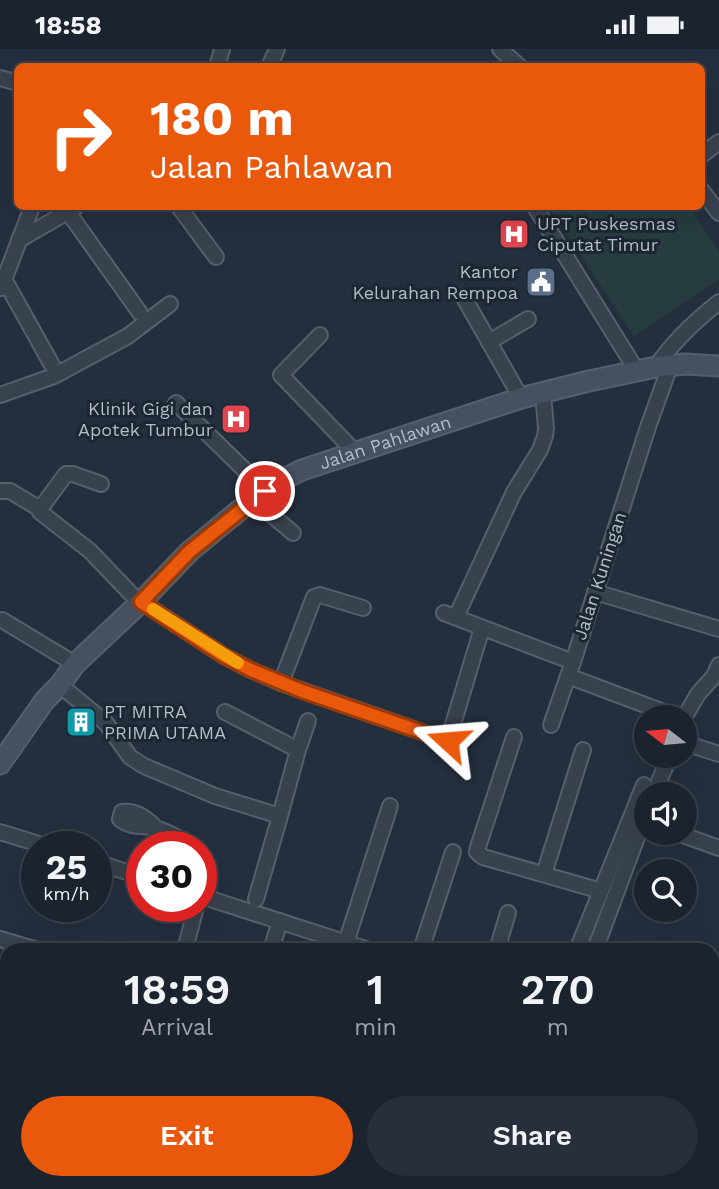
<!DOCTYPE html>
<style>
body{margin:0;font-family:"Work Sans",sans-serif;background:#282f3a;color:#f1f3f6;height:100vh;display:flex;flex-direction:column;font-size:26px;white-space:nowrap}
*{box-sizing:border-box;margin:0}
p{font-size:23px;color:#a0a4aa}
.icon{flex:none;width:38px;height:38px;fill:none;stroke:currentColor;stroke-width:2;stroke-linecap:round;stroke-linejoin:round}
.map{position:relative;flex:1;overflow:hidden}
.sheet{position:absolute;left:0px;top:894px;width:719px;height:247px;display:flex;flex-direction:column;background:#1b232e;border-radius:21px 21px 0 0;box-shadow:0 7px 28px #0002,0 0 0 2px #39404a}
.sheet>*{flex:none}
.hud{position:absolute;left:14px;top:14px;width:691px;height:147px;border-radius:10px;box-shadow:0 7px 28px #0002,0 0 0 2px #39404a;background:#ea580c;color:#fff;overflow:hidden}
.needle{width:46px;rotate:286deg}
.controls{position:absolute;left:634px;top:656px;display:grid;gap:14px}
.controls a{display:grid;place-items:center;width:63px;height:63px;border-radius:50%;background:#1b232e;box-shadow:0 7px 28px #0002,0 0 0 2px #39404a;font-size:35px}
.speed{position:absolute;left:21px;top:782px;display:flex;gap:14px;font-size:35px;font-weight:700;text-align:center}
.speed>*{display:grid;place-content:center;width:91px;height:91px;border-radius:50%;background:#1b232e;box-shadow:0 7px 28px #0002,0 0 0 2px #39404a;line-height:1}
.speed small{font-size:18px;font-weight:400}
.speed .limit{border:10px solid #d22;background:#fff;color:#111}
.pin{position:absolute;display:grid;place-items:center;width:60px;height:60px;color:#fff;margin:-30px;border:4px solid #fff;border-radius:50%;box-shadow:0 2px 7px #0007}
.me{position:absolute;width:77px;margin:-38px;rotate:289deg;stroke-linejoin:round;filter:drop-shadow(0 0 5px #0008)}
.turn{display:flex;align-items:center;gap:24px;height:147px;padding:0 21px;font-size:32px}
.turn .icon{width:91px;height:91px;stroke-width:2.5}
.turn b{display:block;font-size:49px;line-height:60px}
.eta{display:flex;justify-content:space-evenly;align-items:center;height:119px;text-align:center}
.eta b{font-size:42px;font-weight:600;line-height:49px}
.cta{display:flex;gap:14px;margin-top:auto;padding:14px 21px}
.cta a{flex:1;height:80px;border-radius:42px;background:#ea580c;color:#fff;font-size:28px;font-weight:600;line-height:80px;text-align:center}
.cta a+a{background:#282f3a;color:#f1f3f6}
.status{display:flex;justify-content:space-between;align-items:center;height:49px;padding:0 35px;background:#1b232e;direction:ltr}
.status svg{height:19px;fill:currentColor}
.map>svg:first-child{display:block}
.green{fill:#263c3f}
.lines{fill:none;stroke-linecap:round;stroke-linejoin:round}
.street-casing{stroke:#565f6c;stroke-width:18}
.secondary-casing{stroke:#565f6c;stroke-width:23}
.street{stroke:#38414e;stroke-width:14}
.secondary{stroke:#465061;stroke-width:19}
.route-casing{stroke:#983908;stroke-width:18}
.route{stroke:#ea580c;stroke-width:12}
.slow{stroke:#f59e0b;stroke-width:12}
.labels{text-anchor:middle;stroke-width:6;stroke-linejoin:round;paint-order:stroke}
.poi-label{font-size:18px;fill:#b4bcc9;stroke:#1d2633;text-anchor:start}
.street-label{font-size:18px;fill:#b4bcc9;stroke:#1d2633}
</style>
<div class="status"><b>18:58</b><svg viewBox="0 0 49 12"><path d="M0 12V9h3v3zM5 12V6h3v6zM10 12V3h3v9zM15 12V0h3v12zM26 1h20v11H26zM47 4h2v5h-2z"/></svg></div>
<div class="map">
<svg width="719" height="1140" viewBox="0 0 719 1140">
<rect width="100%" height="100%" fill="#242f3e"/>
<polygon class="green" points="549,158 689,158 719,203 719,230 634,287"/>
<g class="lines">
<g class="street-casing">
<g id="street">
<polyline points="500,0 520,18"/>
<polyline points="217,18 222,0"/>
<polyline points="269,18 277,0"/>
<polyline points="0,29 18,34"/>
<polyline points="702,106 719,93"/>
<polyline points="702,142 719,164"/>
<polyline points="179,158 216,208"/>
<polyline points="535,158 637,322"/>
<polyline points="68,163 140,264"/>
<polyline points="19,191 76,158"/>
<polyline points="4,230 52,316"/>
<polyline points="1,239 32,158"/>
<polyline points="463,247 521,349"/>
<polyline points="320,286 281,326 355,403"/>
<polyline points="489,293 528,270"/>
<path d="M656 318C673 292 695 272 719 253"/>
<polyline points="0,346 54,327 128,287 170,255"/>
<polyline points="176,354 265,441"/>
<polyline points="101,435 73,425 66,425 40,460 40,463 90,502 134,548 224,607 251,621 281,634 448,692 482,579"/>
<polyline points="0,442 10,442 40,460"/>
<polyline points="253,450 293,484"/>
<polyline points="595,543 719,580"/>
<polyline points="444,564 573,613 648,378 670,317"/>
<polyline points="456,568 514,443 540,401 545,387 546,379 543,344"/>
<polyline points="2,571 75,615"/>
<polyline points="573,613 568,627 677,668"/>
<polyline points="281,634 314,548 320,546 363,559"/>
<polyline points="60,636 106,674 130,708 144,717 215,747 280,767 256,850"/>
<polyline points="225,663 298,701 280,767"/>
<polyline points="684,669 698,645 714,627 719,616"/>
<polyline points="551,676 568,627"/>
<polyline points="514,688 478,798 477,803 483,808 601,842 644,736"/>
<polyline points="684,694 719,705"/>
<polyline points="298,701 308,672"/>
<polyline points="653,746 670,707"/>
<path d="M156 779C147 770 136 761 122 763L120 770C131 779 142 776 155 779 166 782 178 789 188 794L191 798"/>
<polyline points="0,783 49,798"/>
<polyline points="677,784 719,799"/>
<polyline points="96,813 142,828"/>
<polyline points="544,825 583,701"/>
<polyline points="201,847 369,901"/>
<polyline points="0,890 37,901"/>
<polyline points="344,900 390,757"/>
<polyline points="185,901 196,858"/>
<polyline points="271,901 280,872"/>
<polyline points="421,901 453,803"/>
<polyline points="497,901 508,864"/>
<polyline points="577,901 601,842"/>
<polyline points="595,901 646,764"/>
<polyline points="0,1068 2,1061"/>
<polyline points="69,1140 71,1134"/>
<polyline points="144,1140 146,1134"/>
<polyline points="500,1140 503,1134"/>
</g>
</g>
<g class="secondary-casing">
<g id="secondary">
<path id="s1" d="M0 715 45 651 60 636 75 615 141 553 190 502 253 450 272 436 302 421 521 349 589 332 656 318 685 315 719 317"/>
</g>
</g>
<use href="#street" class="street"/>
<use href="#secondary" class="secondary"/>
</g>
<g class="lines">
<g class="route-casing">
<polyline id="route" points="265,442 190,502 141,553 224,607 251,621 302,642 448,692"/>
</g>
<use href="#route" class="route"/>
<polyline class="slow" points="153,560 238,614"/>
</g>
<defs>
<g id="hospital-square" transform="scale(1.575)"><rect x="-9" y="-9" width="18" height="18" rx="4" fill="#e0444e" stroke="#1d2633"/><path d="M-5-5h3v3.5h4V-5h3V5h-3V1.5h-4V5h-3Z" fill="#fff"/></g>
<g id="civic-square" transform="scale(1.575)"><rect x="-9" y="-9" width="18" height="18" rx="4" fill="#5c6f8a" stroke="#1d2633"/><path d="M-.6-6.5H3V-4.5H.6V-3L4-1V1h2V6H-6V1h2V-1L-.6-3ZM-1.2 2.5V6h2.4V2.5Z" fill="#fff"/></g>
<g id="building-square" transform="scale(1.575)"><rect x="-9" y="-9" width="18" height="18" rx="4" fill="#0f9aa8" stroke="#1d2633"/><path d="M-4-6H4V6H1V3H-1V6H-4ZM-2.5-4.3h1.7v1.8h-1.7ZM.8-4.3h1.7v1.8H.8ZM-2.5-1h1.7V.8h-1.7ZM.8-1h1.7V.8H.8Z" fill="#fff"/></g>
</defs>
<g fill-rule="evenodd">
<use href="#hospital-square" x="514" y="185"/>
<use href="#civic-square" x="541" y="233"/>
<use href="#hospital-square" x="236" y="370"/>
<use href="#building-square" x="81" y="673"/>
</g>
<g class="labels">
<g class="poi-label">
<text x="537" y="181">UPT Puskesmas<tspan x="537" dy="21">Ciputat Timur</tspan></text>
<text x="518" y="229" text-anchor="end">Kantor<tspan x="518" dy="21">Kelurahan Rempoa</tspan></text>
<text x="213" y="366" text-anchor="end">Klinik Gigi dan<tspan x="213" dy="21">Apotek Tumbur</tspan></text>
<text x="104" y="669">PT MITRA<tspan x="104" dy="21">PRIMA UTAMA</tspan></text>
</g>
<g class="street-label">
<text dy="6" stroke="none"><textPath href="#s1" startOffset="513">Jalan Pahlawan</textPath></text>
<text transform="translate(600 527) rotate(-72)" y="6">Jalan Kuningan</text>
</g>
</g>
</svg>
<div class="controls">
<a><svg class="needle" viewBox="-14 -14 28 28"><path d="M0-13l5 13h-10z" fill="#e53935"/><path d="M0 13l5-13h-10z" fill="#a0a4aa"/></svg></a>
<a><svg class="icon" aria-label="sound" viewBox="0 0 24 24"><path d="M4 9h4l5-4v14l-5-4H4zM17 9q2 3 0 6"/></svg></a>
<a><svg class="icon" aria-label="search" viewBox="0 0 24 24"><circle cx="10" cy="10" r="6"/><path d="M15 15l6 6"/></svg></a>
</div>
<div class="speed"><div>25<small>km/h</small></div><div class="limit">30</div></div>
<div class="pin" style="left:265px;top:442px;background:#d93025"><svg class="icon" aria-label="arrive" viewBox="0 0 24 24"><path d="M6 21V4h12l-3 4 3 4H6"/></svg></div>
<svg class="me" style="left:448px;top:692px" viewBox="-20 -20 40 40"><path d="M0-17L14 15 0 8-14 15z" fill="#ea580c" stroke="#fff" stroke-width="4"/></svg>
<div class="hud">
<div class="turn"><svg class="icon" aria-label="right" viewBox="0 0 24 24"><path d="M7 20v-9h11M14 6l5 5-5 5"/></svg><div><b>180 m</b>Jalan Pahlawan</div></div>
</div>
<section class="sheet">
<div class="eta">
<div><b>18:59</b><p>Arrival</p></div>
<div><b>1</b><p>min</p></div>
<div><b>270</b><p>m</p></div>
</div>
<div class="cta"><a>Exit</a><a>Share</a></div>
</section>
</div>
